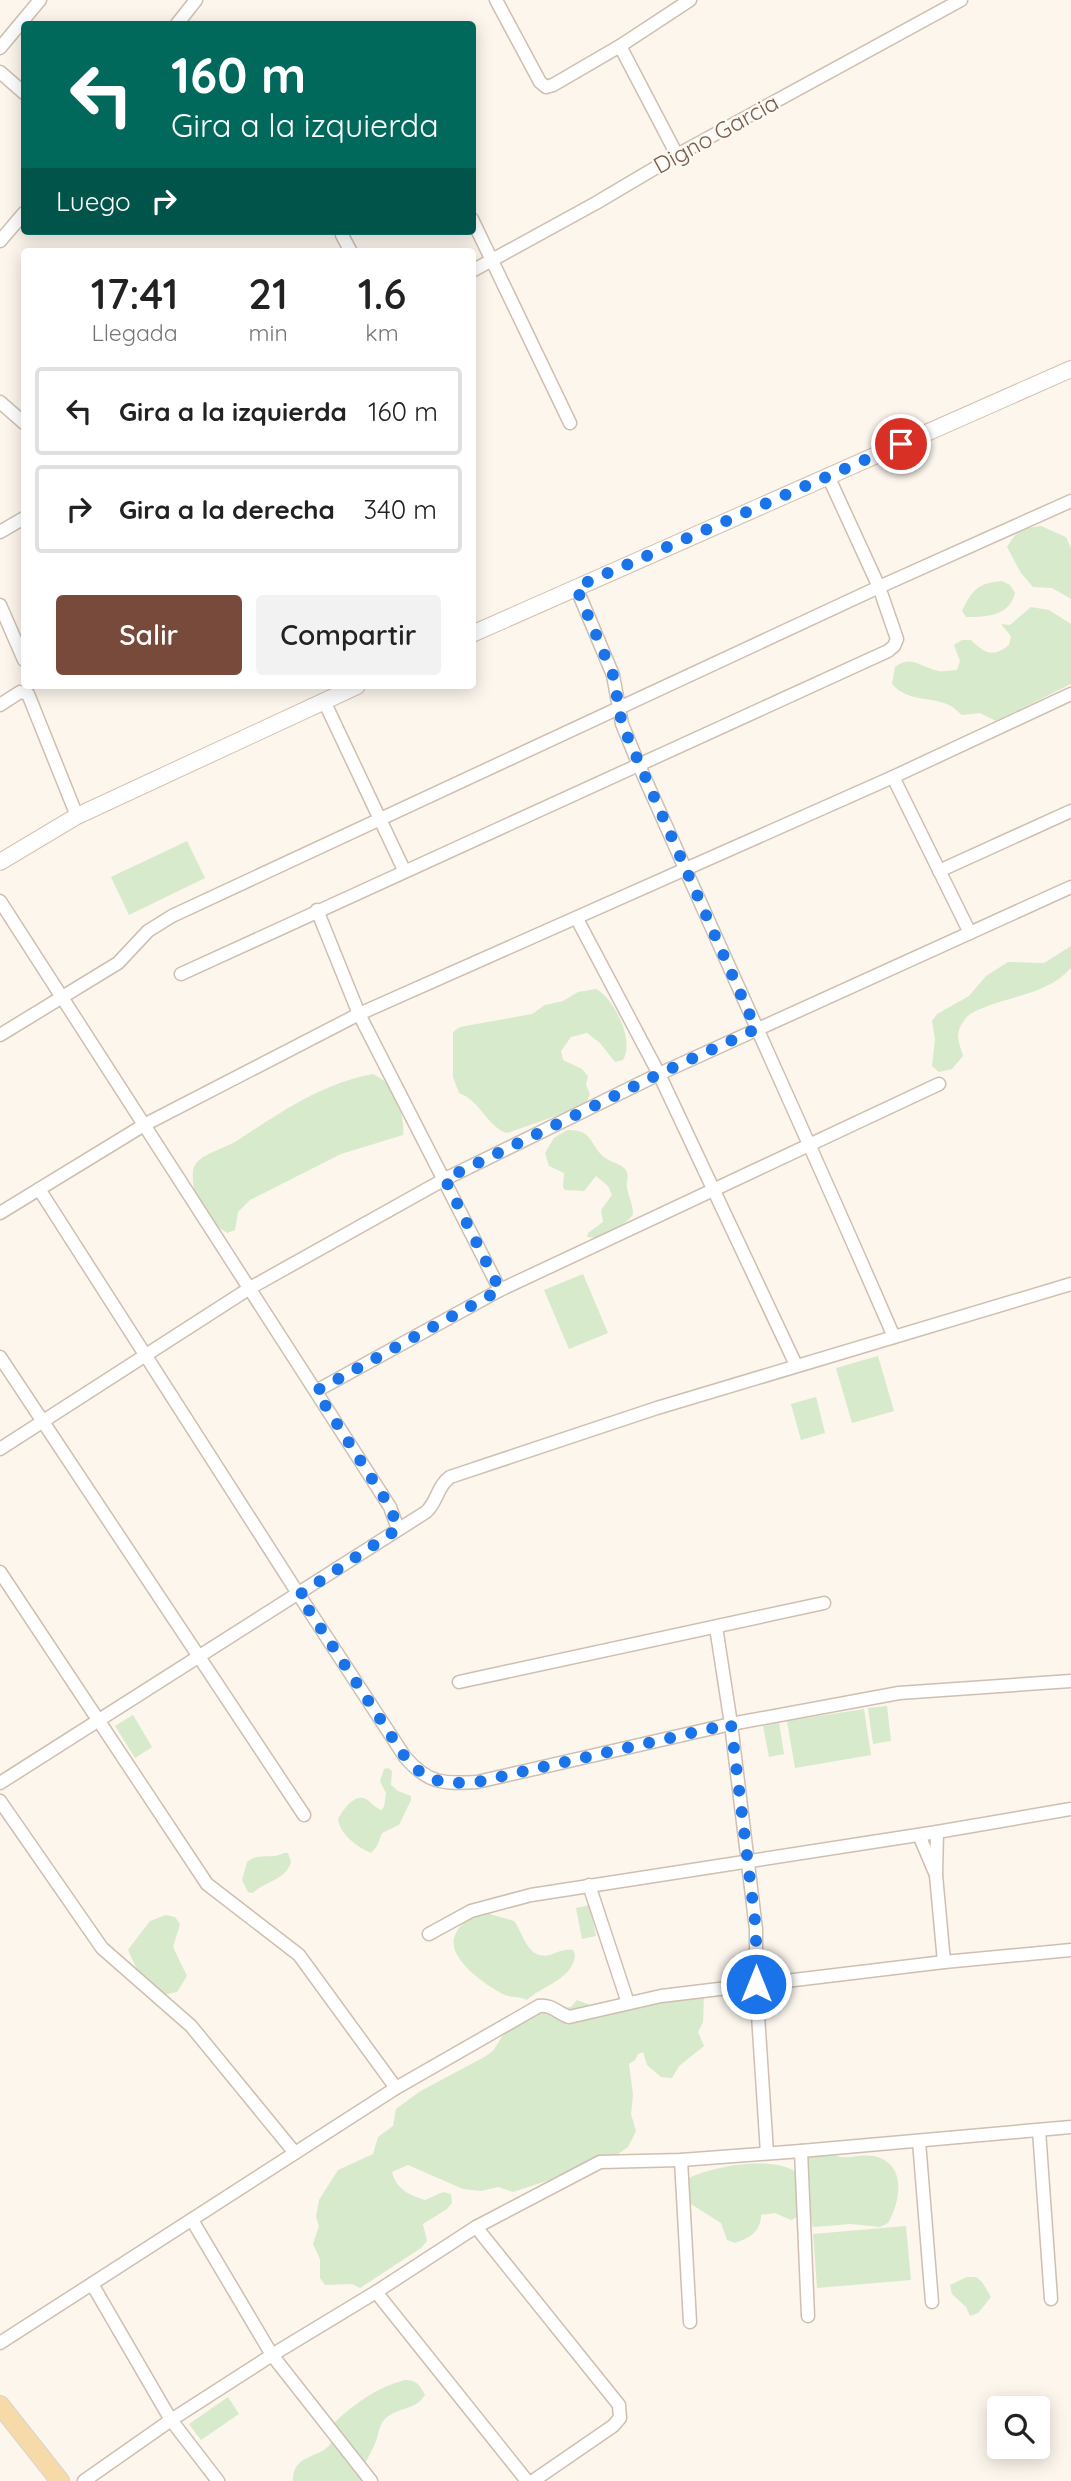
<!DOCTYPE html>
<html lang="es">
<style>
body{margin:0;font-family:Quicksand,sans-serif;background:#f2f2f2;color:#222;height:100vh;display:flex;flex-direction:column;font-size:26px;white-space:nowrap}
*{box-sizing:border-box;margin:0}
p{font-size:23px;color:#767676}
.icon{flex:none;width:38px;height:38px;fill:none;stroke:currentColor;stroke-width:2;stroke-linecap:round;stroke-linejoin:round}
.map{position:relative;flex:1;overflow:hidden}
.side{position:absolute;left:21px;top:248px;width:455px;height:441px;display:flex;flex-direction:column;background:#fff;border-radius:7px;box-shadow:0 4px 18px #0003}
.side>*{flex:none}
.guide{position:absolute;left:21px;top:21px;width:455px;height:214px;border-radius:7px;box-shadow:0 4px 18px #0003;background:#00695c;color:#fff;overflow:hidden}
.buttons{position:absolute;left:987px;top:2396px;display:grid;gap:14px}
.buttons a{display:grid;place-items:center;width:63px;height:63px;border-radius:7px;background:#fff;box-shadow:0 4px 18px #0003;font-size:35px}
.pin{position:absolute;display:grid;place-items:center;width:60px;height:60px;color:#fff;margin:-30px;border:4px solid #fff;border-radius:50%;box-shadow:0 2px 7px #0007}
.me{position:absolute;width:77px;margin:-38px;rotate:0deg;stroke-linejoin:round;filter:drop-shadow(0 0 5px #0008)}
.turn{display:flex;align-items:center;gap:24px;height:147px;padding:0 35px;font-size:32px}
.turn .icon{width:91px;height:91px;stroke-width:2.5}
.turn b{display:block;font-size:49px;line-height:60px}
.then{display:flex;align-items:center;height:66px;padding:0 35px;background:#0003;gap:14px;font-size:26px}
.eta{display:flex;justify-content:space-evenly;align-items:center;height:119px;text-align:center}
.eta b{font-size:42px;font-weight:600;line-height:49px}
.action{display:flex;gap:14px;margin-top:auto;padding:14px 35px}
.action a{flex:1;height:80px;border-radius:7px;background:#774a3b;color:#fff;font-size:28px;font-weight:600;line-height:80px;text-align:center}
.action a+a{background:#f2f2f2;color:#222}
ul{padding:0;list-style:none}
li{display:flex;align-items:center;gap:21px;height:88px;margin:0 14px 10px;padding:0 21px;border:4px solid #e0e0e0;border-radius:7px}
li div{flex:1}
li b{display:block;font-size:26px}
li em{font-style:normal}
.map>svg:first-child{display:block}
.green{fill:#d7eacb}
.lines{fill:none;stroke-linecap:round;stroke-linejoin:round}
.street-casing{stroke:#cebfb1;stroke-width:15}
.secondary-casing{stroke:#d4c1b2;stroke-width:18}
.primary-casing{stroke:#d9d2ce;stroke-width:20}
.street{stroke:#fff;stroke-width:12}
.secondary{stroke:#fff;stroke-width:16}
.primary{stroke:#f6dba9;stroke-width:18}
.route{stroke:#1a73e8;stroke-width:12;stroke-dasharray:0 21.6}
.labels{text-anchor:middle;stroke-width:5;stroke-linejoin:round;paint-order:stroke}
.street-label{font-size:23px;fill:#775e4f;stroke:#fefaf3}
</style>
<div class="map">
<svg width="1071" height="2481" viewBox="0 0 1071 2481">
<rect width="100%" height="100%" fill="#fcf6ed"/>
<g class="green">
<path d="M1041 526 1066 537 1071 548V599L1052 588 1033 587 1021 573 1007 547C1018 529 1021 529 1041 526Z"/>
<path d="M1002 581 1010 585 1015 593C1009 616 987 617 966 617L962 611C972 590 978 583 1002 581Z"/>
<path d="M1031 607 1049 610 1071 624V684L996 721 980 713 962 715C958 712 954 707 949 705 930 696 907 702 892 684L895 667C912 654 921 668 939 671 944 672 951 670 957 670L960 661 954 645 962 640H971C984 653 993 658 1009 645L1011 636 1001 624 1010 625Z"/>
<polygon points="187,841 205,878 129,915 111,877"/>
<path d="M1071 946V968C1047 996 1003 996 972 1013 967 1015 961 1024 959 1030 956 1038 961 1048 963 1056L952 1069 939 1072 932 1066 935 1039 932 1021 937 1014 969 996 986 976 1008 962 1044 963Z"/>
<path d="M596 989C614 998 635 1041 623 1060L615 1062 600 1043 587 1033 571 1037 561 1051 563 1060 582 1069 588 1076 586 1085 590 1094 586 1103 567 1112 507 1133C487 1127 481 1101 459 1093L453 1077V1032L460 1027 532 1014 545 1005 563 1001 578 992Z"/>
<path d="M373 1074C378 1077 384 1080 388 1084 398 1095 405 1122 403 1135L341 1154 250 1200 238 1212 235 1230 227 1233C204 1217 196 1211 193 1182 193 1177 192 1171 194 1167 200 1154 223 1149 235 1142 280 1113 320 1084 373 1074Z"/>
<path d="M567 1130C593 1129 589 1144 604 1157 611 1163 624 1164 627 1172 629 1177 626 1183 627 1188 629 1198 633 1204 633 1215 622 1227 604 1240 587 1237L588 1233 603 1222 601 1210 612 1195 608 1186 596 1176 584 1191 565 1190 563 1187 564 1173 549 1166 545 1153 554 1138Z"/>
<polygon points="583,1274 608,1333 569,1349 544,1290"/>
<polygon points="878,1356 894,1411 852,1423 836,1368"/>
<polygon points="816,1397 825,1433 801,1440 791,1404"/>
<polygon points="887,1706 891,1741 873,1744 868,1708"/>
<polygon points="864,1709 871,1755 795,1768 787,1721"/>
<polygon points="133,1715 152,1747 135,1758 115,1726"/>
<polygon points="779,1723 784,1754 769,1757 763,1726"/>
<path d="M388 1768 392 1771 391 1785 398 1791 411 1796V1800L399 1825 382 1833 377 1846 371 1853C358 1847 340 1835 338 1819 343 1810 354 1793 366 1799 372 1803 374 1807 381 1810L384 1807 386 1793 380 1781 384 1769Z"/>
<path d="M284 1853H288L291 1862C286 1880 265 1881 253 1893L248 1892 242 1880 247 1862C259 1852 271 1860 284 1853Z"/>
<polygon points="590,1905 596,1936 582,1939 576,1908"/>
<path d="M486 1913 514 1921C524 1934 527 1960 550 1955 559 1952 563 1949 573 1950L575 1954C574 1979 543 1985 527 2000 520 1996 513 1998 505 1995 488 1987 445 1958 455 1935 461 1921 473 1916 486 1913Z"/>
<polygon points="166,1915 175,1917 180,1924 173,1947 187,1976 177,1992 158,1996 144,1985 128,1950 150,1921"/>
<path d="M704 1997 703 2022 698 2032 704 2046 679 2066 672 2078 661 2077 647 2065 643 2052 638 2054 635 2060 629 2064 633 2095 631 2114 636 2131 628 2147 614 2157 597 2156 556 2178 513 2192 498 2187 481 2191 463 2189 408 2165 392 2172C396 2189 409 2195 425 2200L443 2192 451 2194 452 2203 447 2209 423 2224 427 2241 421 2248 360 2288 352 2284 325 2285 320 2278V2259L313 2244 319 2226 316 2217 319 2200 338 2170 373 2154 378 2137 393 2126 396 2109 419 2092 486 2056 493 2051 503 2035 525 2018 542 2009 571 2007 577 2000 606 2011Z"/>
<path d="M825 2152C830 2154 836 2156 841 2157 852 2158 863 2154 874 2156 907 2164 901 2200 888 2223L880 2227 851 2224 813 2227 803 2192 799 2216 791 2220 775 2213 761 2215C761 2232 749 2238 735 2243L727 2240 721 2223 691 2204 687 2196 689 2178C713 2166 775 2155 797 2173L808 2158Z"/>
<polygon points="906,2226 911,2280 817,2288 813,2234"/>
<polygon points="967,2277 976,2277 982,2282 991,2297 978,2313 970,2316 966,2307 952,2294 950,2285"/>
<path d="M405 2380C416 2380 420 2385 425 2395 416 2410 399 2407 386 2418 378 2425 379 2435 375 2444 369 2457 362 2464 365 2481H293C292 2451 326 2460 333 2439 335 2434 334 2427 335 2422 355 2403 378 2387 405 2380Z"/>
<polygon points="228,2397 239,2414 201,2440 189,2424"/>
</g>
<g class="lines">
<g class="street-casing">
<g id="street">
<polyline points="496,0 540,82 546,87 553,85 620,46 690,0"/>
<polyline points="177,24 196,0"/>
<polyline points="620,46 677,155"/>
<polyline points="0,48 40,0"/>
<polyline points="0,72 24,93"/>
<polyline points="472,219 570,423"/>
<polyline points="342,235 351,252"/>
<polyline points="0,241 24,213"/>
<polyline points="472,271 596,203 677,155 961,0"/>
<polyline points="0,402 24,423"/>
<polyline points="0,532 24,518"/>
<path d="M576 587 613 675 622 724 638 763C723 955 811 1145 894 1337"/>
<polyline points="0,605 24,660"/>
<polyline points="324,701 404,870"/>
<polyline points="0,705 20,692 28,694 77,816"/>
<polyline points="893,777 970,933"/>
<polyline points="939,871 1071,811"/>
<polyline points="0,901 390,1507 398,1529"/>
<polyline points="317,910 359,1014 500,1290"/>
<polyline points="577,919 659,1074 796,1365"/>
<polyline points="181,974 888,651 894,646 897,639 879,587 828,476"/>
<polyline points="0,1035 118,963 148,931 172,916 879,587 1071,501"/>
<path d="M39 1189 299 1595 405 1757C428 1784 444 1784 477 1782L731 1724 899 1693 1071 1681"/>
<polyline points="0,1213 144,1125 359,1014 893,777 1071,694"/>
<polyline points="0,1357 304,1815"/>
<polyline points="316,1391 500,1290 939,1084"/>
<polyline points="0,1449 250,1288 445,1179 659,1074 1071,887"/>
<polyline points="0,1572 207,1884 299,1955 396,2088"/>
<polyline points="716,1627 731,1724 756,1929 756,1984 767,2153"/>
<polyline points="459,1682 824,1603"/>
<path d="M0 1783 426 1512C438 1501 437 1486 450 1477L657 1408 1071 1284"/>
<polyline points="0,1801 102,1948 191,2026 295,2153"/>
<polyline points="937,1832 936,1875 944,1962"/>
<polyline points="919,1835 936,1875"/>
<polyline points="589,1885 628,2003"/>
<polyline points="429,1934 471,1911 531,1895 937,1832 1071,1809"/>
<polyline points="1039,2130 1051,2299"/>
<polyline points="919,2141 932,2302"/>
<polyline points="801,2151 808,2316"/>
<polyline points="681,2160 690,2322"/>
<polyline points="192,2220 272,2355 371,2481"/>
<polyline points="476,2227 619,2405 620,2418 613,2426 533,2481"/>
<polyline points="92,2284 171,2420 218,2481"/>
<polyline points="376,2292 527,2481"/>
<path d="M0 2343 396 2088 539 2006C551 2004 558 2013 569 2017L661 1996 944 1962 1071 1950"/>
<polyline points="84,2481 171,2420 272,2355 376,2292 476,2227 600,2162 681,2160 801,2151 1071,2127"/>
</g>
</g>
<g class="secondary-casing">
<g id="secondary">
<polyline points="472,634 1071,369"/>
<polyline points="0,862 77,816 357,686"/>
</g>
</g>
<g class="primary-casing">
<polyline id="primary" points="0,2405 60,2481"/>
</g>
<use href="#street" class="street"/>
<use href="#secondary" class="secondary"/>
<use href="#primary" class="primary"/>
</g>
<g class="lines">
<path class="route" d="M756 1984V1929L731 1724 477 1782C444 1784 428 1784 405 1757L299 1595 398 1529 390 1507 316 1391 500 1290 445 1179 659 1074 756 1029 622 724 613 675 576 587 901 444"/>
</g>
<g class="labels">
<g class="street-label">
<text transform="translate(716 134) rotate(-29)" y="8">Digno Garcia</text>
</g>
</g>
</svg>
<div class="buttons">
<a><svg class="icon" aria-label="search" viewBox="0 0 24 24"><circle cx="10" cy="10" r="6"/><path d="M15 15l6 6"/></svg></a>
</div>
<div class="pin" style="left:901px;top:444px;background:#d93025"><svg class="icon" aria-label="arrive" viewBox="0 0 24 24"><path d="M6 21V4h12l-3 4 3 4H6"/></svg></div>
<svg class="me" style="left:756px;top:1984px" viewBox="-20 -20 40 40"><circle r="17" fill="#1a73e8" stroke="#fff" stroke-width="3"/><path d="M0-11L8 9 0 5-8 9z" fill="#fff"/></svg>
<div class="guide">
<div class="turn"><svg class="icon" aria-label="left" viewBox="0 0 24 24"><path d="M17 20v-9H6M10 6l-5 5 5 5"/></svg><div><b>160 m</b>Gira a la izquierda</div></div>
<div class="then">Luego<svg class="icon" aria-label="right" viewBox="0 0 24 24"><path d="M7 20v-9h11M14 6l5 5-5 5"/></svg></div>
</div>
<section class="side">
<div class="eta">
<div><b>17:41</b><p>Llegada</p></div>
<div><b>21</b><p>min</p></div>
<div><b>1.6</b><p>km</p></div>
</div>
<ul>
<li><svg class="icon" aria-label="left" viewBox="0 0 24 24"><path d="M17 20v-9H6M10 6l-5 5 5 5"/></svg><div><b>Gira a la izquierda</b></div><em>160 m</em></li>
<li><svg class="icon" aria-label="right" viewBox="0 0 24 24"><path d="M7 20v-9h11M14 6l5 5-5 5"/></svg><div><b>Gira a la derecha</b></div><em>340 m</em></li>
</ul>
<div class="action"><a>Salir</a><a>Compartir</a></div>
</section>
</div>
